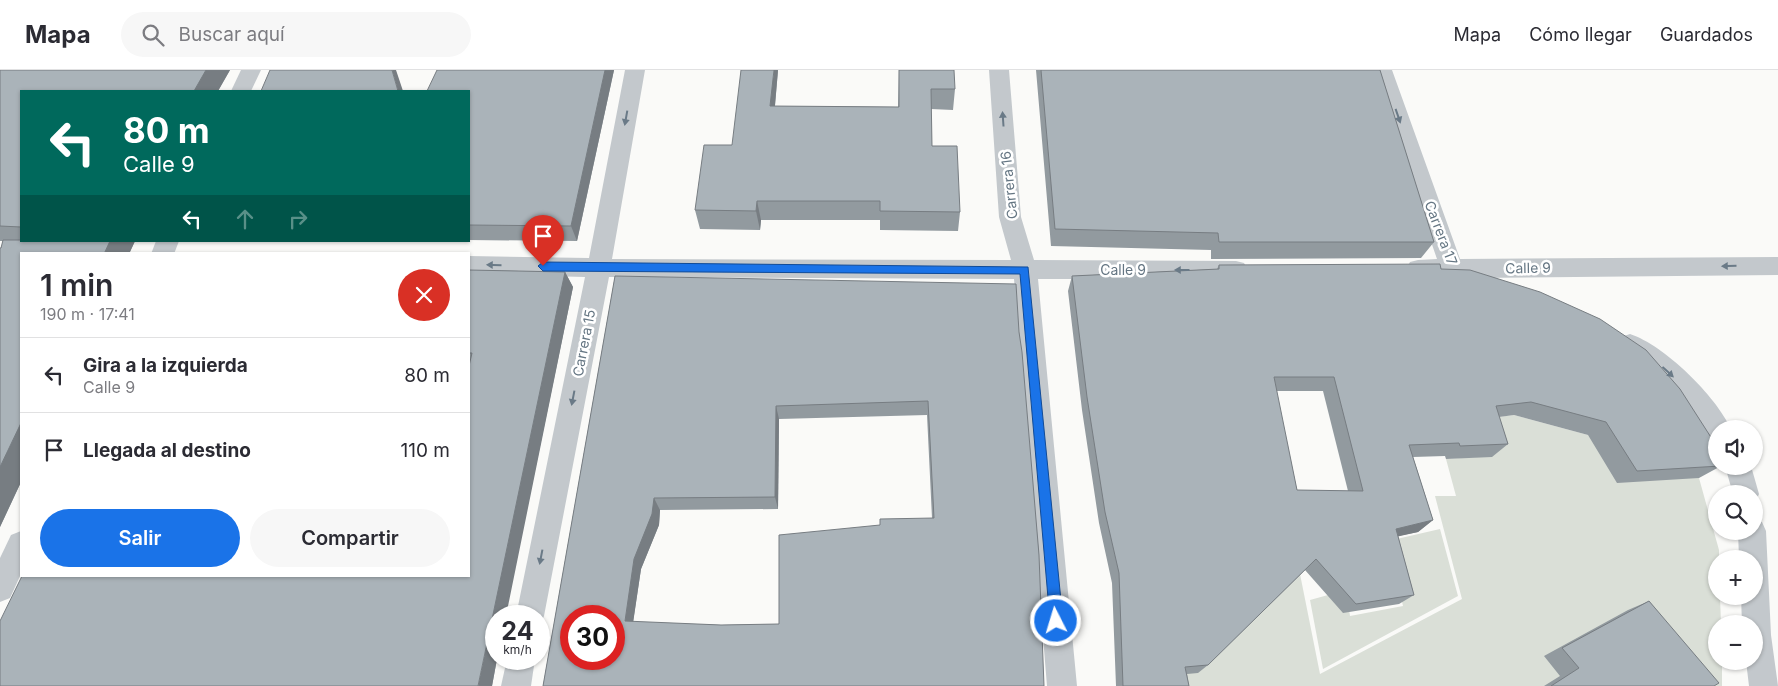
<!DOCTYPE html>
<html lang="es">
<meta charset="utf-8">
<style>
body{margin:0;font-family:Inter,sans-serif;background:#f7f7f7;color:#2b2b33;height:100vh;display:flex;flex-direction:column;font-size:19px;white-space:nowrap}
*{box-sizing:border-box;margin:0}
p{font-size:16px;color:#7c7c81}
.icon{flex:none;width:28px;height:28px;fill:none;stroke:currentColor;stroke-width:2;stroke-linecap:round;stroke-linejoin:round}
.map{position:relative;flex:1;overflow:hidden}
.side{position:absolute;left:20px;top:182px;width:450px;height:325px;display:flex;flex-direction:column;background:#fff;border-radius:0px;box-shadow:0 1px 4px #0004}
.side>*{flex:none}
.top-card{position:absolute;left:20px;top:20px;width:450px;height:152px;border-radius:0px;box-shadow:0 1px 4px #0004;background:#00695c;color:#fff;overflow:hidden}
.controls{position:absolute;left:1708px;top:350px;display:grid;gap:10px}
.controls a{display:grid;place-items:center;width:55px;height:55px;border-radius:50%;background:#fff;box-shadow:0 1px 4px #0004;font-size:25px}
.speed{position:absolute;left:485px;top:535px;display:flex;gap:10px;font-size:25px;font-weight:700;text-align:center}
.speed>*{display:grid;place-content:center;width:65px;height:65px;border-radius:50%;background:#fff;box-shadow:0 1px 4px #0004;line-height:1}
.speed small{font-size:12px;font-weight:400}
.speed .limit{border:8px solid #d22;background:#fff;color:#111}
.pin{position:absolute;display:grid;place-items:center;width:42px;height:42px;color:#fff;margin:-51px -21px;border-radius:50% 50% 50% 0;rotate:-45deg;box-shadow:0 0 5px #0007}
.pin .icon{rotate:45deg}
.me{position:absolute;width:55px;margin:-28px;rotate:355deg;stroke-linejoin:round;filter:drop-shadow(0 0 4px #0008)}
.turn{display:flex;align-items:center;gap:18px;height:105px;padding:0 20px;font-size:22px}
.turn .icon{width:65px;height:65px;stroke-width:2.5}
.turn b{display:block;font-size:35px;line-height:42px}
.lanes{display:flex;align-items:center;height:48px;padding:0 20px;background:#0003;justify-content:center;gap:25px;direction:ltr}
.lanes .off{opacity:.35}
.round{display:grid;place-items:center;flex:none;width:52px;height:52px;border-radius:26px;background:#f7f7f7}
.summary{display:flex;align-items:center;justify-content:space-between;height:85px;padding:0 20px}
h1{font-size:30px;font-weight:600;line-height:38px}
.button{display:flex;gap:10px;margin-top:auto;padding:10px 20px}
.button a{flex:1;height:58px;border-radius:30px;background:#1a73e8;color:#fff;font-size:20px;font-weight:600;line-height:58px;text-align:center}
.button a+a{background:#f7f7f7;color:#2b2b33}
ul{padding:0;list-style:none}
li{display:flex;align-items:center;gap:15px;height:75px;padding:0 20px;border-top:1px solid #e1e1e2}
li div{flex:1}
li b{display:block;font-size:19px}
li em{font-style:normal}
header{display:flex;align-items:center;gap:30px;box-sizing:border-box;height:70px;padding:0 25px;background:#fff;border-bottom:1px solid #e1e1e2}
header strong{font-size:24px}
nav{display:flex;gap:28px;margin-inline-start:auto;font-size:18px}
.search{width:350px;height:45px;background:#f7f7f7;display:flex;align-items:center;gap:12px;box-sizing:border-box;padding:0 18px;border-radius:28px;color:#7c7c81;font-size:19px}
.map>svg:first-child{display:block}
.green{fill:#dadfd7}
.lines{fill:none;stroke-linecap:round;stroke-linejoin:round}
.street{fill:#c3c8cc;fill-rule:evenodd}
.wall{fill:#929a9f;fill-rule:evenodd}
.shaded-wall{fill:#777d82}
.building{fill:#aab3b9;stroke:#777d82;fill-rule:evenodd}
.oneway{fill:#6a7a87}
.route{fill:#1a73e8;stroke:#114b97}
.labels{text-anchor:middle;stroke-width:5;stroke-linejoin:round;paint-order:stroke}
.street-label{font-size:14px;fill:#657683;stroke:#fff}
</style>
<header>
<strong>Mapa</strong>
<div class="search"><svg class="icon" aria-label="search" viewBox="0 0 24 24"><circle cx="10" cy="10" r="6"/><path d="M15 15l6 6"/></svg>Buscar aquí</div>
<nav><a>Mapa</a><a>Cómo llegar</a><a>Guardados</a></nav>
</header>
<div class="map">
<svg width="1778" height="616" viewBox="0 0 1778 616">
<rect width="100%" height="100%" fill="#fafaf8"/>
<g class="green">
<polygon points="1514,345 1588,365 1699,408 1719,480 1719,489 1716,489 1716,526 1720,526 1721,554 1716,554 1716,591 1722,591 1722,616 1179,616 1177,605 1300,504 1320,604 1462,529 1435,426 1456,426 1446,389 1492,386 1480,349"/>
<polygon points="1440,459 1458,526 1323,599 1310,530 1346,520 1350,546 1403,536 1388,471"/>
</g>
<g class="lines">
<g class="street">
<polygon points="241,0 261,0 251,21 231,21"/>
<polygon points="625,0 645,0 612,189 1011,190 999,147 989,0 1009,0 1021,147 1034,190 1236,191 1244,193 1248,200 1244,207 1236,209 1038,209 1077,616 1047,616 1014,209 609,207 544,546 539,557 539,546 516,546 585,207 469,204 469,186 589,188"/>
<polygon points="1372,0 1392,0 1460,189 1778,187 1778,205 1477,208 1475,212 1467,215 1450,208 1418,208 1410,206 1406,199 1410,192 1418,190 1437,189"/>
<polygon points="156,171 179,171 174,184 151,184"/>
<path d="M1630 264C1664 275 1716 326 1731 359H1716V370L1709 367 1691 343 1656 306 1621 281 1618 274 1621 267Z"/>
<polygon points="1725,396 1751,396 1759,424 1755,433 1754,433 1754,424 1733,424"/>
<polygon points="1754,449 1762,452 1766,461 1771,565 1778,616 1749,616 1746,591 1754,591 1754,554 1742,554 1741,526 1754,526 1754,489 1739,489 1738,461 1754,461"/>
<polygon points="21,461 21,504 10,528 0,532 0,488 11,465"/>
<polygon points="507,589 535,589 531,616 501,616"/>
</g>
</g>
<g class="wall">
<polygon points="0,0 230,0 218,21 21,21 21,171 135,171 129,184 21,184 21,412 0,457 0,178 1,178 3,171 0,171"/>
<polygon points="614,0 577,171 469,170 469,21"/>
<polygon points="778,0 775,36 898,37 899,0 955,19 953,40 931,39 932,76 960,142 958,161 880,160 880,150 761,150 760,160 700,159 695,140 732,75"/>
<polygon points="1036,0 1380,0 1434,172 1421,188 1211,189 1211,180 1051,176"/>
<path d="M1219 195 1441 199 1721 396 1699 408 1617 413 1588 365 1514 345 1499 347 1508 374 1492 387 1446 389 1445 386 1413 387 1433 450 1418 462 1398 466 1414 525 1399 534 1343 543 1305 500 1208 595 1198 603 1187 604 1189 616H1116L1112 513 1099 453 1082 340 1068 221 1072 206 1217 199ZM1276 321H1323L1348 421 1297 420Z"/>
<polygon points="469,200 565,202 573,217 496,589 497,589 492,616 469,506"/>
<path d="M615 206 1019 262 1039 485 543 616ZM927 345 932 448 880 455 779 554 721 555 633 552 641 499 659 455 660 440 778 439 779 349Z"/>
<polygon points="1649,531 1714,616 1544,616 1560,606 1544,586 1628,540"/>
</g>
<g class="shaded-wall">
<polygon points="206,0 230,0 218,21 194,21"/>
<polygon points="392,0 396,0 403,21 398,21"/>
<polygon points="605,0 614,0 577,171 571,156"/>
<polygon points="774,0 778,0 773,57 770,36"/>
<polygon points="757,131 761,150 760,160 756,141"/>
<polygon points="110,171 135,171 129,184 104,184"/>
<polygon points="565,202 573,217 506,546 496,546 496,589 497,589 492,616 478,616"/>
<polygon points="776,336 779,349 778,439 775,427"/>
<polygon points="21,353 21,412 0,457 0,397"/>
<polygon points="654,428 660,440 659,455 641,499 632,560 625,551 634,489"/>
<polygon points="1433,450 1418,462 1382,470 1396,459"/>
</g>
<g class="building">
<polygon points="0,0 206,0 194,21 196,21 21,21 21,157 0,156"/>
<polygon points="270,0 392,0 398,21 261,21"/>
<polygon points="437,0 605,0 571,156 469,155 469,21 427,21"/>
<polygon points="741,0 774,0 770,36 899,37 899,0 954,0 955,19 931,19 932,76 957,76 960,142 880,141 880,131 757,131 756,141 695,140 704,75 732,75"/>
<polygon points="1041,0 1380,0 1434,172 1219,172 1218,163 1055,159"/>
<polygon points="3,170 21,170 21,171 110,171 104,184 21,184 21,353 0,397 0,178 1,178"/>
<path d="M1440 194 1441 199 1470 200 1540 222 1600 249 1646 280 1680 319 1714 372 1716 380V396H1720L1637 401 1606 352 1531 332 1496 336 1508 374 1460 376 1459 373 1409 375 1433 450 1396 459 1414 525 1356 534 1316 489 1208 595 1185 597 1189 616H1123L1119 503 1105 442 1087 327 1072 206 1219 199V195ZM1274 307H1334L1363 421 1297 420Z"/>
<polygon points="469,200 565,202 478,616 0,616 0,551 22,506 469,506 469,296 472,283 469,283"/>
<path d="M615 206 1016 214 1019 262 1022 282 1039 485 1044 616H543ZM928 331 934 448 880 449V455L779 465V554L721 555 625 551 634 489 652 444 654 428 775 427 776 336ZM571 546H614V589H571Z"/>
<polygon points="1649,531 1719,613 1714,616 1551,616 1579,598 1562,578"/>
</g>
<defs><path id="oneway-solid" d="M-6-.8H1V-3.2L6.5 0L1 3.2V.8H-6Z" transform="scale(1.25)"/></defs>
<g class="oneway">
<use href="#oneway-solid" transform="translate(1398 46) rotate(71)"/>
<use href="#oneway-solid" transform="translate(626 48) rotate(100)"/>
<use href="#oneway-solid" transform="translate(1003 49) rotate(-94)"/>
<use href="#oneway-solid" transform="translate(494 195) rotate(-179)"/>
<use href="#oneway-solid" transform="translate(1729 196) rotate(179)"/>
<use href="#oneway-solid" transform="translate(1182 200) rotate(180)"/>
<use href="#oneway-solid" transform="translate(1668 302) rotate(43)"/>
<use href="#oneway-solid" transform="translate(573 328) rotate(101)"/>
<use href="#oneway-solid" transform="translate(541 487) rotate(101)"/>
</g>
<polygon class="route" points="543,192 1028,197 1063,551 1061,556 1056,557 1052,556 1050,551 1020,204 543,201 538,196"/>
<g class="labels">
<g class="street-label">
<text transform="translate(1009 115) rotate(-96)" y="5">Carrera 16</text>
<text transform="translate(1441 163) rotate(69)" y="5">Carrera 17</text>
<text transform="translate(1528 198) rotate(-1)" y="5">Calle 9</text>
<text x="1123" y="205">Calle 9</text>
<text transform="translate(584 273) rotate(-79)" y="5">Carrera 15</text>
</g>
</g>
</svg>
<div class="controls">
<a><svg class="icon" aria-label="sound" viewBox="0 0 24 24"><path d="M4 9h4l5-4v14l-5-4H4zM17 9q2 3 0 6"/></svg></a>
<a><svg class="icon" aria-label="search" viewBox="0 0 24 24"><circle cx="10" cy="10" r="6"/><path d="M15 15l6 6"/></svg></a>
<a>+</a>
<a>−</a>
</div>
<div class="speed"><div>24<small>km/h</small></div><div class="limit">30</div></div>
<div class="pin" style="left:543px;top:196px;background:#d93025"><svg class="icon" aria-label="arrive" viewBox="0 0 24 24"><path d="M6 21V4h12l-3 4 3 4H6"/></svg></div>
<svg class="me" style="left:1056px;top:551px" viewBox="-20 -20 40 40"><circle r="17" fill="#1a73e8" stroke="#fff" stroke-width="3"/><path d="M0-11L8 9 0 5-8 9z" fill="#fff"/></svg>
<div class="top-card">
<div class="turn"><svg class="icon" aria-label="left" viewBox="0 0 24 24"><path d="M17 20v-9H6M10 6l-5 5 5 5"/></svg><div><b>80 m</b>Calle 9</div></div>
<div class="lanes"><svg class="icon" aria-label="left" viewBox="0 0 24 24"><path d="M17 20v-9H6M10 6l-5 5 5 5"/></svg><svg class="icon off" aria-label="ahead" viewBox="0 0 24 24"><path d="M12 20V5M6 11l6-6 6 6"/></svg><svg class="icon off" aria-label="right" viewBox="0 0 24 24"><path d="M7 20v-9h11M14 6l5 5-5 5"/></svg></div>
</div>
<section class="side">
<div class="summary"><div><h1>1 min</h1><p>190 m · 17:41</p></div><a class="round" style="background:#d93025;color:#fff"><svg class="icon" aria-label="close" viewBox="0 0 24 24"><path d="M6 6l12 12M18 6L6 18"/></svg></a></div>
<ul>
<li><svg class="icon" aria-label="left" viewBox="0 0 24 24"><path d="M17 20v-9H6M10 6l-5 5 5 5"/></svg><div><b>Gira a la izquierda</b><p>Calle 9</p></div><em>80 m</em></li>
<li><svg class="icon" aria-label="arrive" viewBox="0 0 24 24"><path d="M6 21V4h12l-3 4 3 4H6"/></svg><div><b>Llegada al destino</b></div><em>110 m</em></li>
</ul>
<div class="button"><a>Salir</a><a>Compartir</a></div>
</section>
</div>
